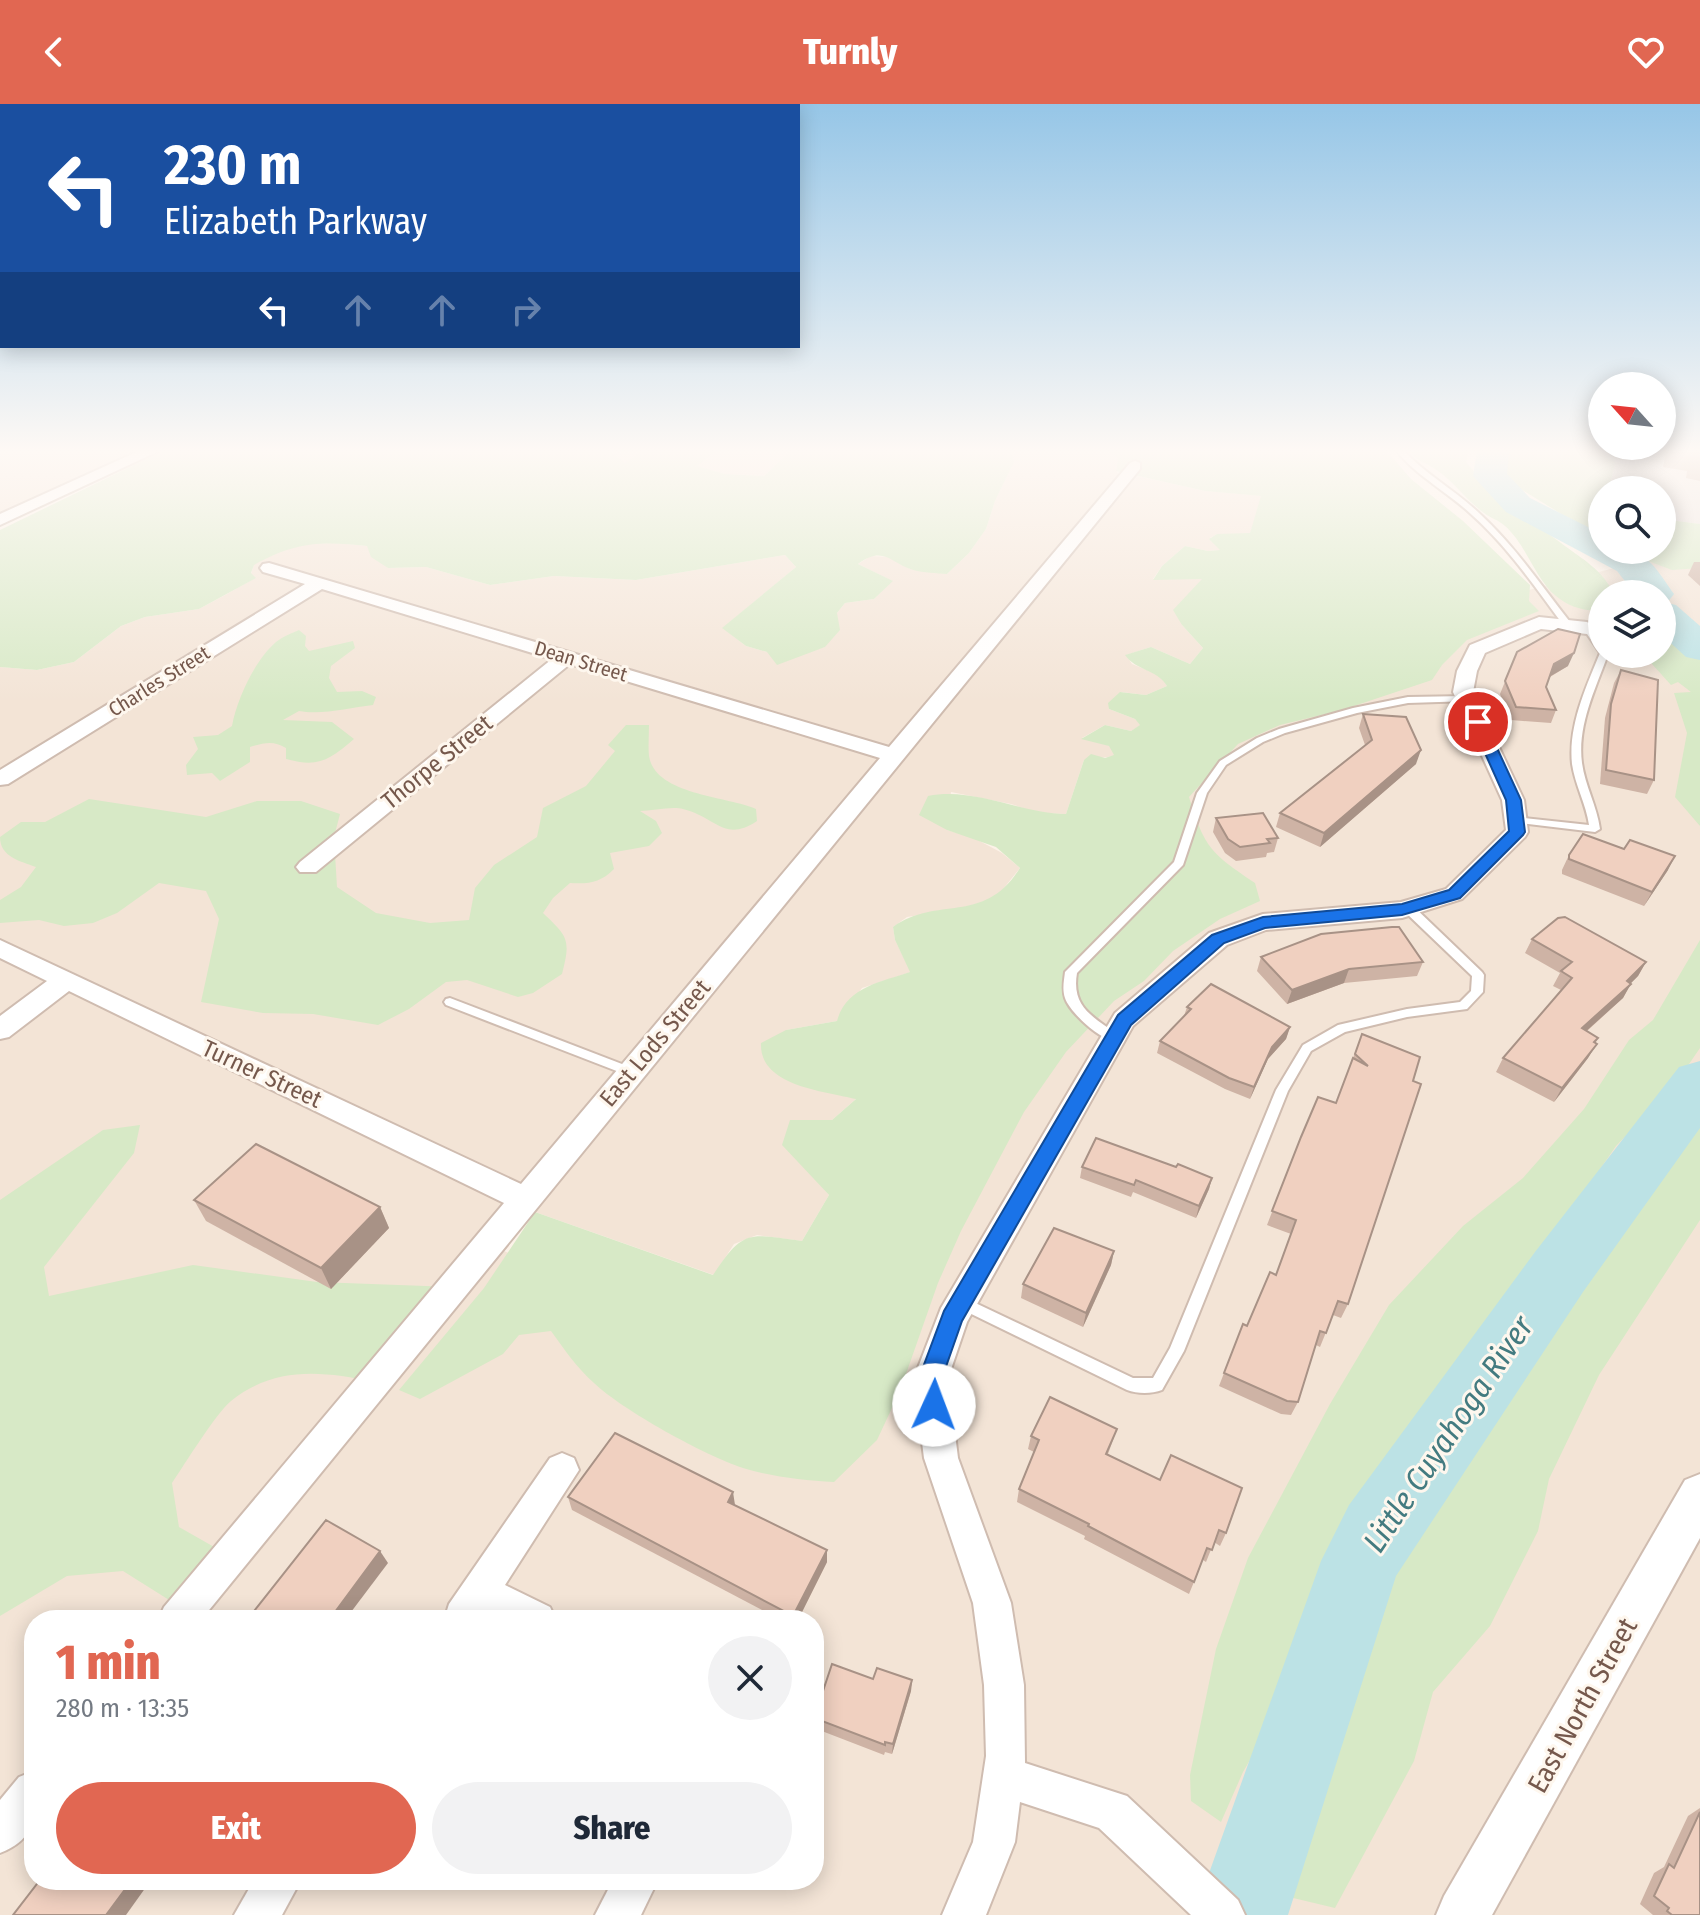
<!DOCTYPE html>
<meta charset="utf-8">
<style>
body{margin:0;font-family:"Fira Sans Condensed",sans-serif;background:#f2f2f3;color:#1f2937;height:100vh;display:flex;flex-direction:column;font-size:30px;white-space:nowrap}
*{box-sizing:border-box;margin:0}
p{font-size:26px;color:#747a83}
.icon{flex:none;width:44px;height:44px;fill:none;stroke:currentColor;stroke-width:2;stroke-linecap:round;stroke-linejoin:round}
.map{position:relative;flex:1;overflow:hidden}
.drawer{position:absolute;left:24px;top:1506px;width:800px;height:280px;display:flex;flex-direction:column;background:#fff;border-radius:32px;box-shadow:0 4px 20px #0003}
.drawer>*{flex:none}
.banner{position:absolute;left:0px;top:0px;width:800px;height:244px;box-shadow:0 4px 20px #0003;background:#1a4fa0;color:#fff;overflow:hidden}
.needle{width:52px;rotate:297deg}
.fabs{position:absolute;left:1588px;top:268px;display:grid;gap:16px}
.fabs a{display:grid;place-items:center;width:88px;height:88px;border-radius:50%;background:#fff;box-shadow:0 4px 20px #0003;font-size:40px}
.pin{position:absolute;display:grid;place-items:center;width:68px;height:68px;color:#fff;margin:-34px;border:4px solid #fff;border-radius:50%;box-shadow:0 2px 8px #0007}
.me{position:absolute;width:88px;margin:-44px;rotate:2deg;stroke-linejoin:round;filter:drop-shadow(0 0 6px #0008)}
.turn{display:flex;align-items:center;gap:28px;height:168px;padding:0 32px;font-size:36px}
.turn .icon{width:104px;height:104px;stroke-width:2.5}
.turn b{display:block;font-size:56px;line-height:68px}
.lanes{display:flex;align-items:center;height:76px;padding:0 32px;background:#0003;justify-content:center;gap:40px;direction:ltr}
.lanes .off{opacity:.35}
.round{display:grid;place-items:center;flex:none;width:84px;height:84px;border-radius:42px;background:#f2f2f3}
.head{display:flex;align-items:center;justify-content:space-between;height:136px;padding:0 32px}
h1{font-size:48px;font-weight:800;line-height:60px;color:#e16752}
.cta{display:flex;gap:16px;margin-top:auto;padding:16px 32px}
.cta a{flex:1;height:92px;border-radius:48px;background:#e16752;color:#fff;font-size:32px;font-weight:800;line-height:92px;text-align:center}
.cta a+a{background:#f2f2f3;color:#1f2937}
header{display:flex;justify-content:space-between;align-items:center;height:104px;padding:0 32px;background:#e16752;color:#fff;font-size:36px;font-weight:800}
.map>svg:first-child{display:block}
.residential{fill:#f3e4d6;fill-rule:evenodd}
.industrial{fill:#ece5e1}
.green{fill:#d7e9c6}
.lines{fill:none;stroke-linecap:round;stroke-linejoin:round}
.river{fill:#bce2e5;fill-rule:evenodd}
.service-casing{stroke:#cfbcb0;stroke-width:4}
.minor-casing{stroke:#cfbcb0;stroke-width:4}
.tertiary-casing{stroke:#cfbcb0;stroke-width:4}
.service{fill:#fff;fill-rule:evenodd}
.minor{fill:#fff;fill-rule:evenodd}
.tertiary{fill:#fff;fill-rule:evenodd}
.wall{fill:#ceb3a5}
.shaded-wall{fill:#a89286}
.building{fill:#f0d0c0;stroke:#a89286;stroke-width:2}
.route{fill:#1a73e8;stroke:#114b97;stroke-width:2}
.labels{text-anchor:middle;stroke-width:6;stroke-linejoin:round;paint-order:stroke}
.far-street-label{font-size:20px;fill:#75584c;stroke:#fef7ee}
.street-label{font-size:24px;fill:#75584c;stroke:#fef7ee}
.near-street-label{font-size:28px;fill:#75584c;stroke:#fef7ee}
.near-water-label{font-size:32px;font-style:italic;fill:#437b80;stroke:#fef7ee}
</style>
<header><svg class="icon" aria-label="back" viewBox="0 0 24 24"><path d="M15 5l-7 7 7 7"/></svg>Turnly<svg class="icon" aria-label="heart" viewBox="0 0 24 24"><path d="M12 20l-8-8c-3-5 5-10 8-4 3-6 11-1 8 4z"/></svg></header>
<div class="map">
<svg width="1700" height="1811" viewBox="0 0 1700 1811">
<rect width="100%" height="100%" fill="#fcf2e8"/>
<g class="residential">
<polygon points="0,346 153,346 0,416"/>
<polygon points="578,346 791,346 764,372 725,370 696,362 638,364"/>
<polygon points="1012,346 1108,346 1118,353 1116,367 1123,375 177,1516 34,1516 34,1688 0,1728 0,563 37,566 74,558 121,522 145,513 199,505 227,490 255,474 251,470 254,460 276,449 300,440 335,439 368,442 388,464 426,463 490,481 554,472 636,476 785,451 796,463 723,524 746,542 767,548 807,548 825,543 837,509 845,499 874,495 892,477 858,460 871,452 891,453 910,465 947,470 969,449 986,425 995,397 1014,358"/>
<polygon points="1137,372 1205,387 1262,392 1250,430 1217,430 1210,434 1221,446 1208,447 1185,442 1162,462 1153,475 1203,475 1182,521 1203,544 1190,560 1151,543 1126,551 1132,560 1162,572 1167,582 1146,591 1121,588 1109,605 1135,615 1141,621 1131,627 1105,621 1082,634 1110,642 1115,652 1084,656 1066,710 1038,709 1011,700 951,688 947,726 974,734 1002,749 1020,764 995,795 957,805 907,813 893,823 895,836 911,868 862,884 837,917 786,926 803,981 857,994 832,1016 809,1068 829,1091 802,1137 757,1131 734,1140 714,1171 535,1108 692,906"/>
<path d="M1688 445 1700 446V1811H0V1752L34 1711V1776H814V1516H195L500 1145 759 1268 1155 641 1350 532ZM1602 490H1662V550H1602Z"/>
</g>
<polygon class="industrial" points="1618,346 1700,346 1700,420 1662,415 1662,386 1609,386"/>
<g class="green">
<path d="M165 346H609L625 359 643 346H717L697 362 725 370 764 372 791 346H1012L1014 358 995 397 986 425 969 449 947 470C936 469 924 469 913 466 890 459 884 441 858 460L893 477 874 495 845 499 837 509 840 526 825 543 777 561 767 548 746 542 722 524 796 463 785 451 636 476 554 472 490 481 426 463 388 464 371 453 367 442C321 437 295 438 254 461L251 469 256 474 199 505 145 513 121 522 74 558 37 566 0 563V426Z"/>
<path d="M1108 346H1386L1411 375 1463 417 1530 481 1529 497 1539 507 1467 536 1442 561 1432 576 1342 606 1280 621 1238 640 1189 693C1205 745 1211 749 1255 779L1260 797 1220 815 1173 847 1144 877 1114 897 1066 948 1024 1008 961 1127 938 1179 900 1287 877 1336 834 1378C803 1376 773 1373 743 1364 706 1352 622 1306 594 1279 577 1264 564 1245 551 1227L519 1231 503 1250 420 1295 399 1286 484 1184 535 1108 713 1171C744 1124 749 1130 802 1137L829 1091 782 1041 790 1016H832L856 995C824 987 759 982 761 939L786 926 837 917C846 883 881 878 910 868L895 836 893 823C938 791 984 822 1020 764L996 743 947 726 919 711 928 692C974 683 1020 709 1066 710L1084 656 1091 650 1105 654 1114 651 1109 642 1081 635 1105 621 1131 627 1140 621 1135 615 1109 605 1108 599 1120 588 1146 591 1167 582C1157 565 1136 567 1125 551L1151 543 1190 560 1203 544 1182 521 1173 506 1202 475 1153 476 1162 462 1185 442 1208 447 1220 446 1209 435 1217 430 1250 429 1261 392 1205 387 1116 367 1118 354Z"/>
<path d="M1408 346H1469L1466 358C1492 390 1528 415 1561 439 1582 455 1602 465 1614 490H1602V506C1585 508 1569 503 1556 492 1535 475 1526 440 1505 422 1499 416 1490 414 1484 409 1467 397 1455 379 1438 367 1426 358 1417 358 1408 346Z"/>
<polygon points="1515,346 1618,346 1609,386 1602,386 1602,435 1519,384 1502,367 1500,352"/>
<polygon points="1662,415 1700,420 1700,464 1672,466 1619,446 1662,446"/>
<polygon points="1662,509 1686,513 1700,524 1700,722 1675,693 1687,629 1674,589 1691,588 1678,578 1671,581 1643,550 1662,550"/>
<path d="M299 526 306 532 305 542 309 547 353 537 355 544 331 562 329 574 337 588 362 587 376 593 373 601C349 604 322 611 299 607L283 616 332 618 354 635C329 656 319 664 286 655V644C273 636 264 639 250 643V658L220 677 212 669 187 671 186 661 198 645 193 633 218 631 232 622C237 595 255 556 276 538 282 533 292 529 299 526Z"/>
<path d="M626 621H649C649 631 648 642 649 652 655 691 727 692 756 705L757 717C724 739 716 713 683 705 672 702 652 707 640 707L656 717 662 729 649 742 610 749 614 765C600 779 589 780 570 779L553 794 543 809C568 833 571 835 562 870L533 889 518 893 467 876 446 878 409 905 378 921 313 910 263 909 201 898 219 815 206 787 159 779 117 809 93 819 64 822 39 816 0 819V796L21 783 36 763C20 757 0 753 0 733L21 718H45L89 695 206 713 257 697H301L340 710 334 733 337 783 376 809 430 819 469 816 475 784 494 761 537 733 543 704 586 682 615 647 608 641Z"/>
<polygon points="1700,836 1700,944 1674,982 1616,1042 1457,1273 1395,1380 1321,1484 1265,1630 1243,1668 1221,1718 1191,1697 1190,1671 1216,1545 1248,1454 1330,1300 1389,1201 1463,1122 1523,1074 1584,1005 1629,936 1653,916"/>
<polygon points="1700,996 1700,1116 1599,1271 1549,1375 1538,1427 1490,1522 1433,1588 1414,1657 1335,1804 1289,1793 1301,1731 1333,1608 1370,1488 1401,1423 1443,1376 1506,1280 1533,1256 1609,1122 1672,1041"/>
<path d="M140 1021 134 1049 44 1163 49 1192 193 1161 317 1178 453 1183 374 1278C322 1267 275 1262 231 1297 216 1309 185 1360 172 1379L179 1423 230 1452 185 1506 123 1467 67 1472 0 1512V1096L103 1026Z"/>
</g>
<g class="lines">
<g class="river">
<path d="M1477 346H1509L1507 370 1530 394 1602 430V446C1647 446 1649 454 1674 490L1667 499 1676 501 1700 522V556L1686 553 1662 531V490H1635L1617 467 1506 408 1473 372Z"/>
<polygon points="1700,957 1700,1024 1583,1188 1396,1472 1288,1811 1194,1811 1321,1457 1349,1401 1535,1148 1679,963"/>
</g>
<g class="service-casing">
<g id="service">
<path d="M1396 346H1403C1425 370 1455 386 1479 409 1514 441 1541 481 1570 518V522H1564C1535 483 1508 443 1472 411 1448 388 1416 372 1396 346Z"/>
<path d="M1587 521 1590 522 1602 540V550H1608C1596 584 1577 621 1582 659 1585 682 1597 702 1600 725L1595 728 1511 718 1510 716 1511 714 1515 713 1589 721C1586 700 1575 681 1572 660 1568 622 1586 583 1600 549L1583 524Z"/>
<path d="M1467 592 1470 593V597L1408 599 1357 609 1285 629 1263 638 1226 661 1207 689 1183 761 1077 869C1071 904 1094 913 1118 931L1120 934 1118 937C1103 939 1070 909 1065 894 1062 885 1064 877 1065 868L1174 758 1197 689 1220 657 1257 634 1279 625 1353 604 1408 593Z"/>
<path d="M1408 800 1412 801 1482 868 1484 871 1483 888 1467 905 1407 913 1345 928 1311 947 1288 987 1184 1247 1162 1286C1152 1290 1137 1290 1127 1286L957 1203 955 1199 957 1195 962 1193 967 1195 1133 1274H1153L1170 1244 1276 986 1303 941 1338 921 1407 905 1460 898 1471 887 1472 872 1404 807 1402 804Z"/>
<polygon points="450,894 635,965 637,968 635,971 627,971 446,901 444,898 446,895"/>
</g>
</g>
<g class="minor-casing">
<g id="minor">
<polygon points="141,346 161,346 0,421 0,410"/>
<polygon points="1135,357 1140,359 1140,365 201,1516 158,1516 164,1503 504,1099 69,887 9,933 0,935 0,912 47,877 0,854 0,836 521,1080 880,654 570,560 316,768 300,768 296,763 300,758 552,555 322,485 8,680 0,681 0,666 305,480 263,468 260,464 263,460 269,459 889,643 1130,359"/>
<polygon points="1539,513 1587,518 1596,524 1587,530 1541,525 1485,549 1477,567 1473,588 1524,696 1528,728 1525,733 1462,795 1402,814 1266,826 1227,841 1133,922 967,1218 948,1274 958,1354 1011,1499 1024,1581 1025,1659 1127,1692 1238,1796 1245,1811 1191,1811 1099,1724 1020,1698 1015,1738 986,1811 942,1811 973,1738 986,1652 984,1581 973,1499 924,1354 914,1274 941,1204 1115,909 1209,829 1263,810 1401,798 1446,785 1506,726 1502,696 1453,588 1457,567 1470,541"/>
<polygon points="562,1349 574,1354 579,1366 505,1481 550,1503 556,1516 444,1516 449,1500 550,1354"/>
<path d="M34 1667C34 1706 42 1732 0 1749V1696L19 1673Z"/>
<polygon points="254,1776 301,1776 282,1811 234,1811"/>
<polygon points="613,1776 658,1776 641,1811 595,1811"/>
</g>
</g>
<g class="tertiary-casing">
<polygon id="tertiary" points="1700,1370 1700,1434 1492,1811 1436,1811 1444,1792 1685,1376"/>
</g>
<use href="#service" class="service"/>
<use href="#minor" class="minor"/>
<use href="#tertiary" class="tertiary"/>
</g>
<g class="wall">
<polygon points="1667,346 1700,346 1700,377 1686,374 1687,367 1663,363"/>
<polygon points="1694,458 1700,458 1700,482 1688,471"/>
<polygon points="1517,548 1568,562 1550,573 1546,583 1556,606 1551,619 1511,616 1500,590"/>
<polygon points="1621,566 1654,676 1647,690 1600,680 1605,614 1614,579"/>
<polygon points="1363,610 1416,660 1320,743 1276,723 1280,709 1365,641 1359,624"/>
<polygon points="1216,714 1278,734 1274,748 1267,749 1266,753 1236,757 1225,749 1213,728"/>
<polygon points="1569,751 1668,766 1644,802 1562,770 1562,766"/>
<polygon points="1532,835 1646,858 1638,872 1630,880 1623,894 1587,927 1598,934 1588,954 1554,998 1496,968 1503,954 1561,886 1553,882 1560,869 1525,849"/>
<polygon points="1261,853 1423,858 1417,872 1344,879 1287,900 1257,867"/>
<polygon points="1187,903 1290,923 1286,935 1268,955 1250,995 1225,985 1157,949 1160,937 1184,912"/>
<polygon points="1362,930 1413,977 1348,1200 1341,1214 1333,1211 1320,1243 1316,1241 1298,1298 1291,1311 1281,1310 1219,1282 1243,1220 1247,1222 1276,1170 1291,1130 1267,1121 1301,1033 1336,999"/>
<polygon points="1082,1063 1176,1063 1212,1074 1209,1085 1196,1114 1133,1088 1131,1093 1080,1074"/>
<polygon points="194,1096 380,1103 389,1124 331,1185 206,1117"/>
<polygon points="1114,1147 1111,1161 1083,1223 1021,1194 1023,1180"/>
<polygon points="1117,1325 1108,1350 1226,1429 1220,1442 1214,1438 1206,1458 1203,1456 1189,1490 1084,1435 1085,1432 1017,1398 1019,1385 1034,1348 1028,1345 1031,1332"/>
<polygon points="568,1393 735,1401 827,1446 827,1458 798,1516 781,1516 572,1406"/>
<polygon points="873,1575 912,1576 911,1587 892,1650 885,1648 884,1651 814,1624 814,1613"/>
<polygon points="1700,1704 1700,1811 1653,1811 1640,1800 1654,1769 1664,1763 1688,1712"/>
</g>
<g class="shaded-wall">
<polygon points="1574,549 1568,562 1549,573 1554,560"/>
<polygon points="1421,646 1416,660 1320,743 1324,729"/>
<polygon points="1675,752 1668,766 1644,802 1652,788"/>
<polygon points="1646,858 1638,872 1623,887 1631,880 1623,894 1574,938 1582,924"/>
<polygon points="1349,865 1344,879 1287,900 1292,886"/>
<polygon points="1290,923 1286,935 1268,955 1250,995 1254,983 1272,943"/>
<polygon points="1597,940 1588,954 1554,998 1562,984"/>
<polygon points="1212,1074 1209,1085 1196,1114 1199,1102"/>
<polygon points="380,1103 389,1124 331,1185 321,1164"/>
<polygon points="1114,1147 1111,1161 1083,1223 1086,1209"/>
<polygon points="733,1388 735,1401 728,1398"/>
<polygon points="827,1446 827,1458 798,1516 794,1516 793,1512"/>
<polygon points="380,1447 388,1459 345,1516 334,1516 332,1512"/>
<polygon points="912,1576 911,1587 892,1650 893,1640"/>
<polygon points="132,1776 151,1776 126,1811 106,1811"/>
</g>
<g class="building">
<polygon points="1558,525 1580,530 1574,549 1554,560 1546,583 1556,606 1516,603 1505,577 1517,548"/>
<polygon points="1621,566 1658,576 1654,676 1606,666 1611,600"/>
<polygon points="1363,610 1406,613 1421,646 1324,729 1280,709 1372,636"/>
<polygon points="1263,709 1278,734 1267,735 1270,739 1240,743 1228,735 1216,714"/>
<polygon points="1583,730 1624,745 1630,736 1675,752 1652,788 1569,755 1569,751"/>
<polygon points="1565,813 1646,858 1627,877 1631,880 1582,924 1598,934 1594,938 1597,940 1562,984 1503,954 1572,874 1561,867 1572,858 1532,835 1558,814"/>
<polygon points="1392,823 1399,823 1423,858 1349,865 1292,886 1261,853 1321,830"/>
<polygon points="1211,880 1290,923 1272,943 1254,983 1229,974 1160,937 1191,905 1187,903"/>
<polygon points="1362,930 1420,953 1413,977 1421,980 1348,1200 1338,1197 1326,1229 1320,1227 1298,1298 1287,1297 1224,1269 1243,1220 1247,1222 1270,1168 1276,1171 1296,1116 1272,1107 1301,1033 1318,993 1336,999 1353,954 1368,962 1355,950"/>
<polygon points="1096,1034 1176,1063 1178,1060 1212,1074 1199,1102 1136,1076 1134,1081 1082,1063"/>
<polygon points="256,1040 380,1103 321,1164 194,1096"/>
<polygon points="1054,1124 1114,1147 1086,1209 1023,1180"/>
<polygon points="1050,1293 1117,1325 1106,1350 1160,1376 1171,1351 1242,1384 1226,1429 1219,1426 1212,1446 1207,1444 1194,1478 1088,1422 1089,1420 1019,1385 1039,1336 1031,1332"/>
<polygon points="615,1329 733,1388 728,1398 827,1446 793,1512 568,1393"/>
<polygon points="326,1416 380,1447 332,1512 329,1511 325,1516 247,1516"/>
<polygon points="832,1560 873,1575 877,1564 912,1576 893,1640 885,1638 885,1641 814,1614"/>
<polygon points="1700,1708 1700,1811 1672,1811 1667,1807 1669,1804 1654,1792 1669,1760 1674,1764"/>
<polygon points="40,1776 132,1776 106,1811 13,1811"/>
</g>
<linearGradient id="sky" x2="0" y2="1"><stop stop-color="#96c6e7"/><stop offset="0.58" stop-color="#fef9f5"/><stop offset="1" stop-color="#fef9f5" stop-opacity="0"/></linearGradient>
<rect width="1700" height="599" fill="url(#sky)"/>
<polygon class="route" points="1478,613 1485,618 1521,696 1525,728 1523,731 1460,794 1402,811 1265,824 1224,839 1131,921 962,1217 942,1274 946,1301 942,1308 934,1312 926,1308 919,1274 944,1207 1118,911 1212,831 1263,813 1402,800 1449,786 1509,727 1506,696 1471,618"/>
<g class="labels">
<g class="far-street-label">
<text transform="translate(581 557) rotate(17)" y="7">Dean Street</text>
<text transform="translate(159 577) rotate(-32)" y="7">Charles Street</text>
</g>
<g class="street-label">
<text transform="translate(437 658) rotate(-39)" y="8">Thorpe Street</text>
<text transform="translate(655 939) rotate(-50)" y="8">East Lods Street</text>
<text transform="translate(262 970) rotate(25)" y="8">Turner Street</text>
</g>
<g class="near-street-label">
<text transform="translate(1582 1601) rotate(-61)" y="10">East North Street</text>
</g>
<g class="near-water-label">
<text transform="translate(1448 1330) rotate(-56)" y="11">Little Cuyahoga River</text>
</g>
</g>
</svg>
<div class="fabs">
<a><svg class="needle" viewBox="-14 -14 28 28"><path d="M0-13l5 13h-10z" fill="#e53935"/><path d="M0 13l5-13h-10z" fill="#747a83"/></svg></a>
<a><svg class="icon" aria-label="search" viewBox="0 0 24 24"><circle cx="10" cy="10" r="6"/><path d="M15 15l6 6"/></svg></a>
<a><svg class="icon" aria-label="layers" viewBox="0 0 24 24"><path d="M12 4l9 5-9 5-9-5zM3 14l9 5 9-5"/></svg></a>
</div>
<div class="pin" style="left:1478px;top:618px;background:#d93025"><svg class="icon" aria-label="arrive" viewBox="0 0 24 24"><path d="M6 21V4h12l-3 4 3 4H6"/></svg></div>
<svg class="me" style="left:934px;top:1301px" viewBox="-20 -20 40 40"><circle r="19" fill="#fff"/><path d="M0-13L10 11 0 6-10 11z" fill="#1a73e8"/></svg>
<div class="banner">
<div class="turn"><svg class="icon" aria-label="left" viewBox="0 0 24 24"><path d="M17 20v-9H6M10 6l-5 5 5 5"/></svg><div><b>230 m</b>Elizabeth Parkway</div></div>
<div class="lanes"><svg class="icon" aria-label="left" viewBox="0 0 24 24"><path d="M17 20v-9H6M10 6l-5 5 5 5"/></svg><svg class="icon off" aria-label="ahead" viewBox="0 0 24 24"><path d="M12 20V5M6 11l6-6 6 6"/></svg><svg class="icon off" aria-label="ahead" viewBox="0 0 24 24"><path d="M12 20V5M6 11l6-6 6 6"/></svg><svg class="icon off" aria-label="right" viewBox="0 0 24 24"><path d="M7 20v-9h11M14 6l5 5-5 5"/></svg></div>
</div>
<section class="drawer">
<div class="head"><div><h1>1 min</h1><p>280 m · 13:35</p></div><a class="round"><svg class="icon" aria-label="close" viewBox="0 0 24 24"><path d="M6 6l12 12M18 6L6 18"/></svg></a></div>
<div class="cta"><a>Exit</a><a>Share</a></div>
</section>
</div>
